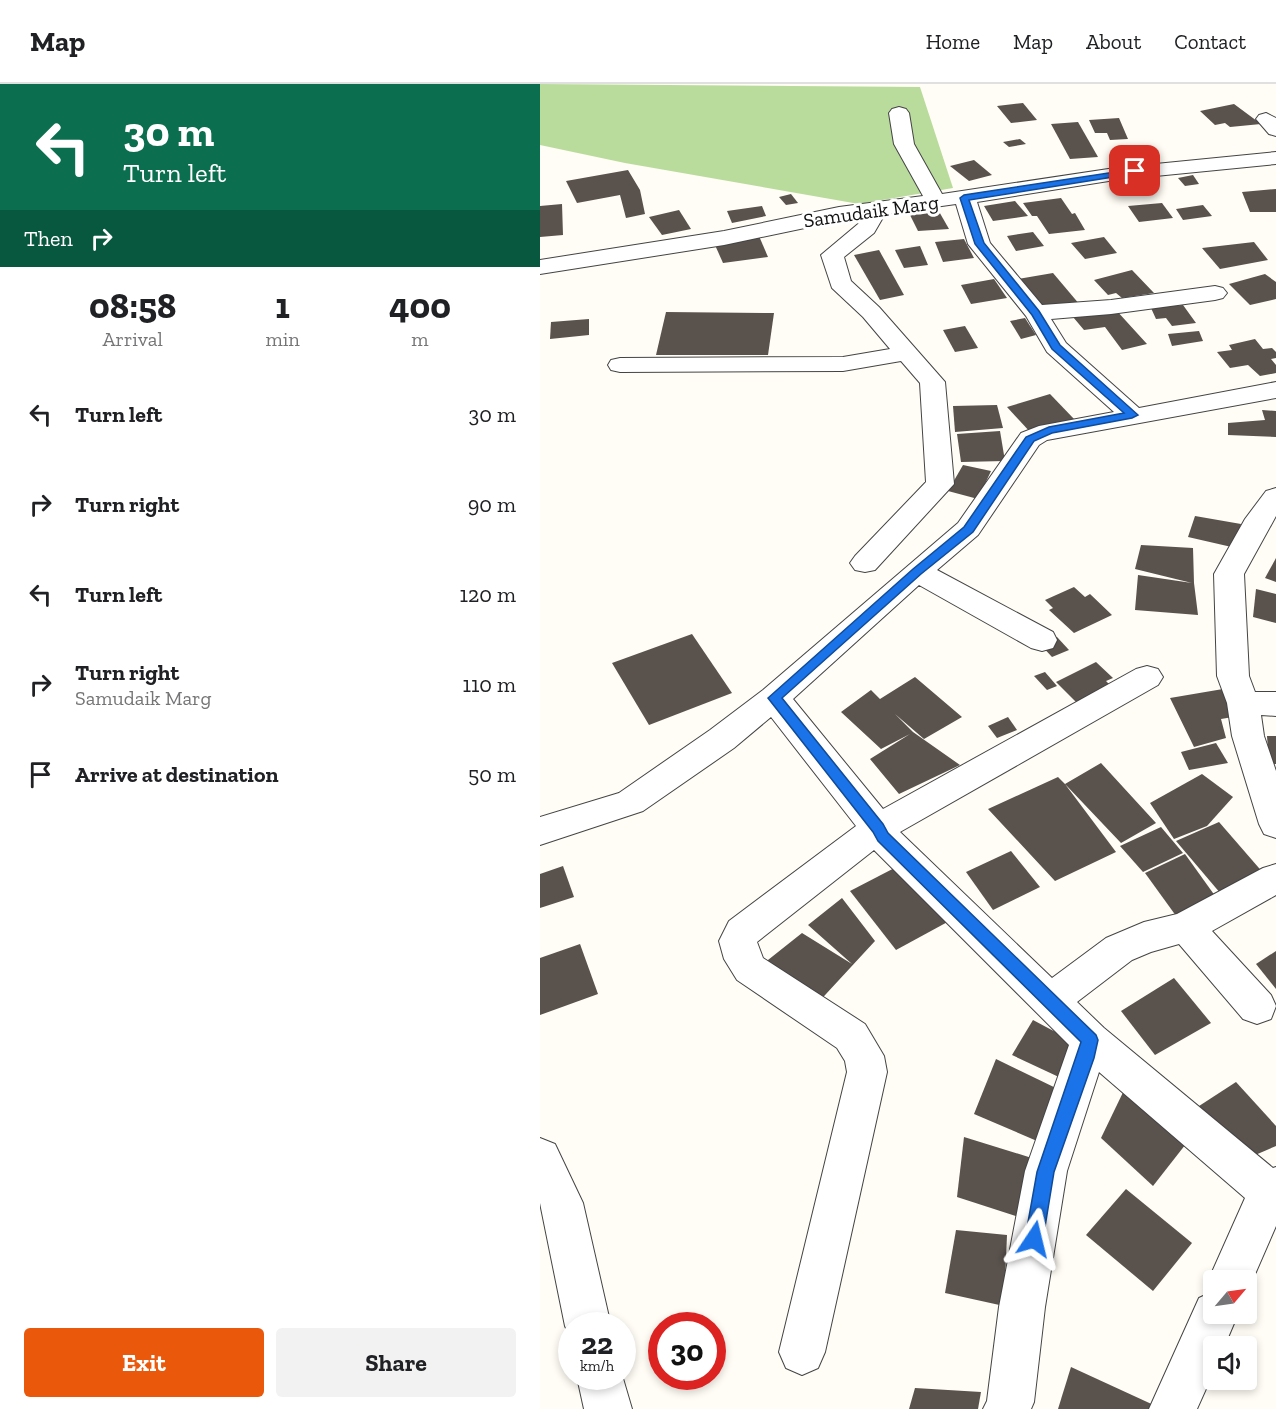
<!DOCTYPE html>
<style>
body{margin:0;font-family:"Zilla Slab",serif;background:#f2f2f2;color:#202124;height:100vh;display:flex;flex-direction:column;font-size:22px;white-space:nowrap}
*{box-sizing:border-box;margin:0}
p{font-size:20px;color:#757577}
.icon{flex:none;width:33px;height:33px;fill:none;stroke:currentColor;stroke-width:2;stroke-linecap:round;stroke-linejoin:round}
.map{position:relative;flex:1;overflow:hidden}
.drawer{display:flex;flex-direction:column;background:#fff;width:540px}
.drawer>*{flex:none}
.guide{background:#0b6e4f;color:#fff;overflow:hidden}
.needle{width:39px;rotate:61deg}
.fabs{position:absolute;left:663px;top:1186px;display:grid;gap:12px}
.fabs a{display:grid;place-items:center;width:54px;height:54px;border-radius:6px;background:#fff;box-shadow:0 3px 9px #0003;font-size:30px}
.speed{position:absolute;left:18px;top:1228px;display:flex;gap:12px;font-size:30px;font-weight:700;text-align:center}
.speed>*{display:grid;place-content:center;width:78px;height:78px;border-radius:50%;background:#fff;box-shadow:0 3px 9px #0003;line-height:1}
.speed small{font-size:15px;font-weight:400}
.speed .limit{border:9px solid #d22;background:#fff;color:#111}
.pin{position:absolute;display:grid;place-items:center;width:51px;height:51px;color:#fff;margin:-26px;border-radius:12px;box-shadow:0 3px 9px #0006}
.me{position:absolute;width:66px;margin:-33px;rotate:10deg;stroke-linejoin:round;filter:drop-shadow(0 0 4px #0008)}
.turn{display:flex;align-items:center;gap:21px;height:126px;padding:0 24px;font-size:27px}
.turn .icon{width:78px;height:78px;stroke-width:2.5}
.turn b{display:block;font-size:42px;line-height:51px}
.then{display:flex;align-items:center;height:57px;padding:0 24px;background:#0003;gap:12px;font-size:22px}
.eta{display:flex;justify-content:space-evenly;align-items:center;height:102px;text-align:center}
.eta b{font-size:36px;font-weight:800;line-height:42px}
.cta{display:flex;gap:12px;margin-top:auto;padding:12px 24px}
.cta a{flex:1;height:69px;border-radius:6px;background:#ea580c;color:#fff;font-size:24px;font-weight:800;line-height:69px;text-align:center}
.cta a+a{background:#f2f2f2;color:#202124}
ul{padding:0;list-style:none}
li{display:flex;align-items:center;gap:18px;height:90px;padding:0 24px}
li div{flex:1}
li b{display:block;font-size:22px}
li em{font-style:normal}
header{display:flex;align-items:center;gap:36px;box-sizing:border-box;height:84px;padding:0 30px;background:#fff;border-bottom:2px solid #e0e0e0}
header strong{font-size:28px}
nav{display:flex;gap:33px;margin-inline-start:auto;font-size:21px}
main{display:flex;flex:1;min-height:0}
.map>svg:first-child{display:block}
.forest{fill:#b9dc9c}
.building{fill:#5a524d}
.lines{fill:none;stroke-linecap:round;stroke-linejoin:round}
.minor-casing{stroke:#444;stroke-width:2}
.minor{fill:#fff;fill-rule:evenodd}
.route{fill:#1a73e8;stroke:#114b97;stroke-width:1.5}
.labels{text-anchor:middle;stroke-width:6;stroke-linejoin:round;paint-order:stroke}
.far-street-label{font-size:20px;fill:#111;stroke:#fff}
</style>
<header>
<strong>Map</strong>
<nav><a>Home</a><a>Map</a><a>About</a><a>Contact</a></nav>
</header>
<main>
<section class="drawer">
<div class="guide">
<div class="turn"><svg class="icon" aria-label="left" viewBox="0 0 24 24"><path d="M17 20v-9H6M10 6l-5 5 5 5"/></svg><div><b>30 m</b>Turn left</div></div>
<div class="then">Then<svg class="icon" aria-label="right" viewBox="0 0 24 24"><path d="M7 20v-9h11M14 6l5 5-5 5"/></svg></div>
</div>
<div class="eta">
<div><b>08:58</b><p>Arrival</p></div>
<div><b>1</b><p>min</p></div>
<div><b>400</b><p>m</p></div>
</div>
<ul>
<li><svg class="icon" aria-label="left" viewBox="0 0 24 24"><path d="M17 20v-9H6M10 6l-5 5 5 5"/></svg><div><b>Turn left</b></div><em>30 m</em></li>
<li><svg class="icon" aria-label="right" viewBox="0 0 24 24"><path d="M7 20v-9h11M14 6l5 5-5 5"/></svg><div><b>Turn right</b></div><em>90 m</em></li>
<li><svg class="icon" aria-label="left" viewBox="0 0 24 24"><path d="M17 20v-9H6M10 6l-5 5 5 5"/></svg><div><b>Turn left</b></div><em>120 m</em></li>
<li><svg class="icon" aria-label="right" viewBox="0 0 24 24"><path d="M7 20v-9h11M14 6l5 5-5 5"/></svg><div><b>Turn right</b><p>Samudaik Marg</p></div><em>110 m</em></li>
<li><svg class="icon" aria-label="arrive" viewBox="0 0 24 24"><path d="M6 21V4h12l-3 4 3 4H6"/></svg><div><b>Arrive at destination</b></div><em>50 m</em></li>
</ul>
<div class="cta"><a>Exit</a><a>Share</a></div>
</section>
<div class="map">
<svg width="736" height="1325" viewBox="0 0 736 1325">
<rect width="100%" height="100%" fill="#fffdf5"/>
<polygon class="forest" points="0,0 380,3 413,104 319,120 85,79 0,61"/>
<g class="building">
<polygon points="483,19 497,36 471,39 457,22"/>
<polygon points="694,20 721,40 690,43 685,39 675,41 660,27"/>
<polygon points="579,34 588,55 570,56 567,49 555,49 549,36"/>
<polygon points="538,38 558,73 530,75 511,40"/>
<polygon points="480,55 486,60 469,63 463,58"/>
<polygon points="434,76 452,91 429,97 410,82"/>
<polygon points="88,86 100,106 105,130 86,134 80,111 37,119 26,97"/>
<polygon points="653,91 659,100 645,102 638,94"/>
<polygon points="602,95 609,102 579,107 573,100"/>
<polygon points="736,105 736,128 710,128 702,108"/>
<polygon points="251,110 258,119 246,121 239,113"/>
<polygon points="521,114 532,130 535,129 545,146 509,150 497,132 492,132 483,119"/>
<polygon points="475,117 488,132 453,137 444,122"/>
<polygon points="622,119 633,134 599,138 588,122"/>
<polygon points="22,120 23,151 0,153 0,122"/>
<polygon points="663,121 672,132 643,136 636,125"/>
<polygon points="222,122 226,132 192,139 187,127"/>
<polygon points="397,124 409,145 378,147 369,129"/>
<polygon points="139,126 151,145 122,151 109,133"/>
<polygon points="493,148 504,162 476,167 467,152"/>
<polygon points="219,152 228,173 183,179 175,161"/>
<polygon points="564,153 577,169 545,175 531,159"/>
<polygon points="424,155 434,174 403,178 395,158"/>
<polygon points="714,158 728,176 680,185 662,164"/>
<polygon points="380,162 388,181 364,184 355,166"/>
<polygon points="339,166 364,211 340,216 314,171"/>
<polygon points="592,186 614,209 582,214 576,209 568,211 554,196"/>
<polygon points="513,189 540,221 500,226 478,195"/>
<polygon points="725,190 736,198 736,215 710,221 689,200"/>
<polygon points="454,195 467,214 431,220 421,201"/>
<polygon points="643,221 656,239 632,242 626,234 616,235 611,224"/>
<polygon points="576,226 607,260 582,266 565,243 544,246 533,233"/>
<polygon points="126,228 234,229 228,271 116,271"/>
<polygon points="485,234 496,251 481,255 470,237"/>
<polygon points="49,235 49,251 10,255 11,238"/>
<polygon points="425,242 438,264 415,268 403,246"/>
<polygon points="659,247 663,257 632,262 628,250"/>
<polygon points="715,255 723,265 732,264 736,268 736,274 731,275 736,281 736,289 720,292 708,281 690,284 677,268 692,266 689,261"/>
<polygon points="510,310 535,336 491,349 467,323"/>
<polygon points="457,321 463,344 415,348 413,322"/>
<polygon points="722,326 736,327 736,353 688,351 688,339 725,336"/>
<polygon points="460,347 465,377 421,378 417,350"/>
<polygon points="423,381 451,387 438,415 408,407"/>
<polygon points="655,432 701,440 696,464 648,453"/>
<polygon points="601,461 653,464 654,499 658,531 595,526 598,491 652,499 595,485"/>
<polygon points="736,474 736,498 725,494"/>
<polygon points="534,503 545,513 550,510 572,531 534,549 509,526 513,524 505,516"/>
<polygon points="716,505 736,510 736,539 713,533"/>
<polygon points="152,550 192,609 109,641 72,579"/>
<polygon points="517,553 529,566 512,573 500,560"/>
<polygon points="556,578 573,594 566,597 575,606 541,623 516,598"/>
<polygon points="505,588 517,602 507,606 494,592"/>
<polygon points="375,593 422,633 384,655 355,630 373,648 420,681 359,710 330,675 370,650 341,665 301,628 331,606 340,615"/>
<polygon points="683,605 693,633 681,635 686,654 654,663 630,614"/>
<polygon points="468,633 477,646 457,654 448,642"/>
<polygon points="727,652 736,652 736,680 729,680"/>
<polygon points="676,659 688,679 649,686 641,668"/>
<polygon points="561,679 616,739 581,759 525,700 576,768 515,797 448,725 518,693 525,700"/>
<polygon points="662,690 693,713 667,742 634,755 610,719"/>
<polygon points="679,738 725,791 681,810 636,757"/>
<polygon points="621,743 643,769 603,788 580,762"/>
<polygon points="471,767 500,803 453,826 426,788"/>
<polygon points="645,770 678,816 639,836 605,789"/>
<polygon points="366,778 413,835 356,866 310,807"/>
<polygon points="23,782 34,813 0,824 0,790"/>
<polygon points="302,814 335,857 274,923 219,883 262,849 312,880 268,841"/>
<polygon points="40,860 58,910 0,931 0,874"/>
<polygon points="736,867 736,905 716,880"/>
<polygon points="634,894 671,939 615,971 581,927"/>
<polygon points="493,936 538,960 521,994 472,971"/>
<polygon points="456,975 520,1006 497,1057 434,1030"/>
<polygon points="588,998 649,1056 613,1102 561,1054"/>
<polygon points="696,998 736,1042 736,1062 699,1078 656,1024"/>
<polygon points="424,1053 495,1075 485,1135 417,1113"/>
<polygon points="586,1105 652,1159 613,1207 546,1151"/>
<polygon points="416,1146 467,1151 464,1222 405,1209"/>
<polygon points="531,1283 618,1323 617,1325 518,1325"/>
<polygon points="375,1304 441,1308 438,1325 369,1325"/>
</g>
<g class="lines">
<g class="minor-casing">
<g id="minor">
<polygon points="359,23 366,25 369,29 374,60 402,110 575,84 736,68 736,80 575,96 437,118 450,159 502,221 571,216 675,202 683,204 687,209 683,214 675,216 571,230 511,235 526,259 599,324 736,298 736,314 507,356 499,361 438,451 397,486 513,548 517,556 513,564 502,567 491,564 379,501 253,615 343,725 596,585 607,582 618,585 623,593 618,601 360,748 512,894 566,854 604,838 637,830 723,784 736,780 736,811 672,847 731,911 736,922 731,935 717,940 703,935 639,860 611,868 592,876 537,918 564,944 733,1084 736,1083 736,1142 706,1211 706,1197 674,1197 674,1230 698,1230 684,1263 674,1263 674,1287 657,1325 609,1325 659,1214 672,1208 668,1197 705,1114 559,988 527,1087 505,1223 494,1318 491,1325 443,1325 447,1317 459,1223 485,1087 529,961 334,766 217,858 223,874 325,940 344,972 347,988 285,1268 278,1284 262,1291 246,1284 239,1268 307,988 305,977 297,964 197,896 184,875 179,857 189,837 316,742 231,633 194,664 103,727 0,761 0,733 79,709 170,646 223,606 418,439 481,349 499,342 574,328 507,268 486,232 428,160 416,120 345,130 334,149 304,173 311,197 339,223 405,298 414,400 335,486 325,488 315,486 310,479 315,472 386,398 380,299 361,277 303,287 80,288 71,286 68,281 71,276 80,274 303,273 350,265 323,233 292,204 281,171 318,140 322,132 184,161 0,190 0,176 184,147 299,123 383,112 354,60 349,29 352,25"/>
<polygon points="726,29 736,34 736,52 729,50 716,35 719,31"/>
<polygon points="736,404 736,432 704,490 709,592 715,608 736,608 736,632 721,631 724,652 736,687 736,754 724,750 719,740 692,652 687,619 677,592 674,490 705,435 726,407"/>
<polygon points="0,1054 15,1060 43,1119 71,1242 32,1242 32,1257 25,1242 0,1119"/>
<polygon points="82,1291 92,1325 44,1325 37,1293 82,1293"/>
</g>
</g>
<use href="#minor" class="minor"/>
</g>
<polygon class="route" points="595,85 599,87 598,89 429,116 444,159 499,227 520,261 598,331 592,334 512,349 494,357 433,448 381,490 242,614 343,740 348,749 556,951 558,956 554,974 514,1088 503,1155 500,1161 494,1164 487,1161 485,1155 497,1088 541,958 338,757 333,748 228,614 373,485 424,443 486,353 509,343 584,329 512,265 492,231 435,160 420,114 424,111"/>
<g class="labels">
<g class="far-street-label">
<text transform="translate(331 127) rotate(-8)" y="7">Samudaik Marg</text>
</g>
</g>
</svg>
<div class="fabs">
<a><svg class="needle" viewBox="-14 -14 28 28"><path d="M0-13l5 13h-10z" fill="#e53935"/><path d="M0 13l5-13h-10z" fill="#757577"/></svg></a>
<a><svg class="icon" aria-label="sound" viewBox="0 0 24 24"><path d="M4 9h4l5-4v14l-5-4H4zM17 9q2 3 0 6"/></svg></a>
</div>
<div class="speed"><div>22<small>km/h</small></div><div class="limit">30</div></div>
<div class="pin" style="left:595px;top:87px;background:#d93025"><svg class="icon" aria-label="arrive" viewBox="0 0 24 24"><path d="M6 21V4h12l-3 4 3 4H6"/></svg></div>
<svg class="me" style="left:494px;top:1155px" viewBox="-20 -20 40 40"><path d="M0-17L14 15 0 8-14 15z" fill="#1a73e8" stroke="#fff" stroke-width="4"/></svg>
</div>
</main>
